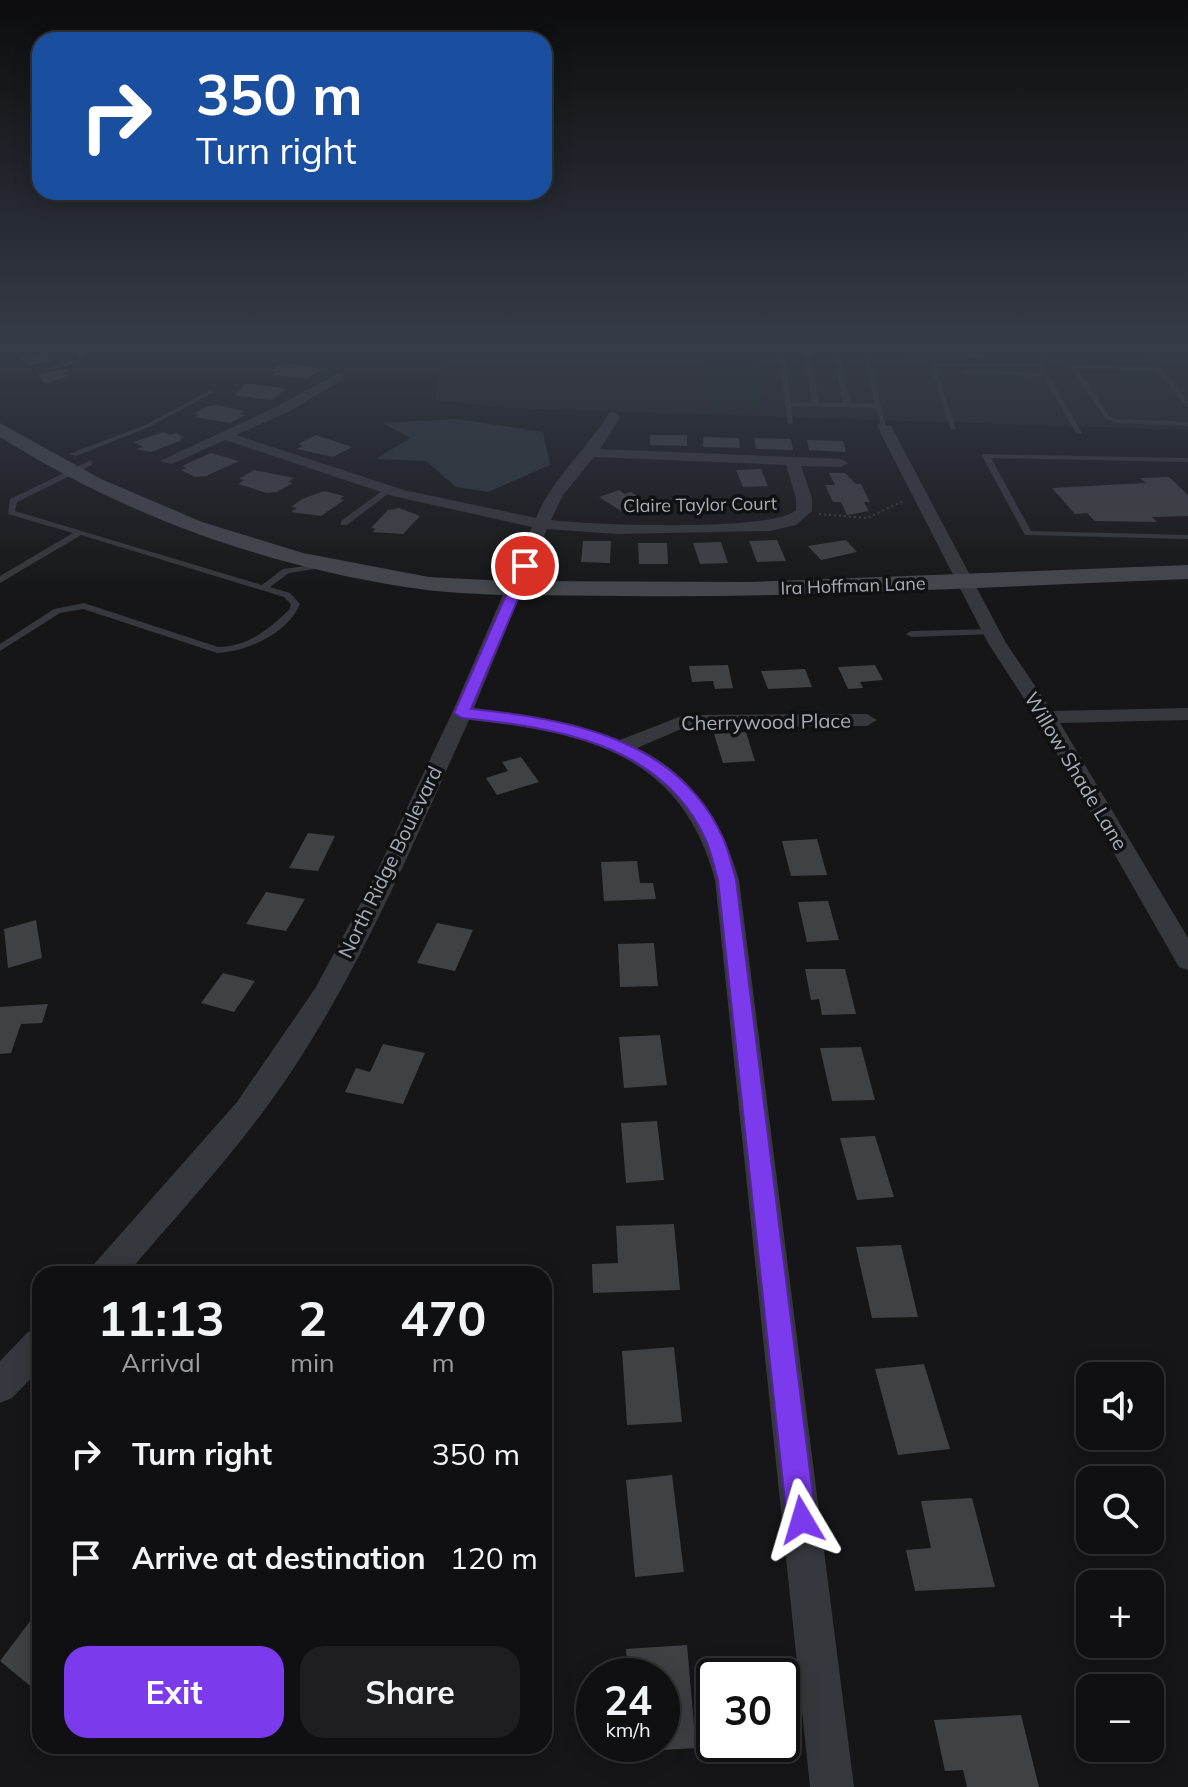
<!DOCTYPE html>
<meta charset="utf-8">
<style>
body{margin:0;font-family:Mulish,sans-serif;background:#1e1e20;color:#f1f3f6;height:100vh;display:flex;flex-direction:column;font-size:30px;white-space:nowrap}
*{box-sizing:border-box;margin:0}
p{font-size:26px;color:#9c9d9f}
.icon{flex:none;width:44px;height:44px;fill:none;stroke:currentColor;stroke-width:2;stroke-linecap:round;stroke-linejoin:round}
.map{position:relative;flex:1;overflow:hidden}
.sheet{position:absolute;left:32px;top:1266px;width:520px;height:488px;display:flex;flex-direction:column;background:#101012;border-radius:24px;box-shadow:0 4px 20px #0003,0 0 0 2px #303032}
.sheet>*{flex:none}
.banner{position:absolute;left:32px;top:32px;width:520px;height:168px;border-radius:24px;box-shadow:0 4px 20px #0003,0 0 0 2px #303032;background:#1a4fa0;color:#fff;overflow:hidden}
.tools{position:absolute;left:1076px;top:1362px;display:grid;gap:16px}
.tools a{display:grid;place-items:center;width:88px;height:88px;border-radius:16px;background:#101012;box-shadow:0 4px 20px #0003,0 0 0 2px #303032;font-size:40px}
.speed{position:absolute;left:576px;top:1658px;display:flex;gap:16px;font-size:40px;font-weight:700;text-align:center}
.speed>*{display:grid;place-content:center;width:104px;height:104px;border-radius:50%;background:#101012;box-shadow:0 4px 20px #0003,0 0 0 2px #303032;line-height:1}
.speed small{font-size:20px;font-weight:400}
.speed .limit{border:4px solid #111;border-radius:12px;background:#fff;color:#111}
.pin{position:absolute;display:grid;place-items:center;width:68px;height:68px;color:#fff;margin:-34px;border:4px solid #fff;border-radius:50%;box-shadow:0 2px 8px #0007}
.me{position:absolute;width:88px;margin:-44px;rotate:353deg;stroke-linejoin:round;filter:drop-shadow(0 0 6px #0008)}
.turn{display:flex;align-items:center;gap:28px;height:168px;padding:0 32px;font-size:36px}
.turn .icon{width:104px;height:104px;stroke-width:2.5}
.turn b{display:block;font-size:56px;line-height:68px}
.eta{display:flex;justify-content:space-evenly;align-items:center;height:136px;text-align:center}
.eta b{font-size:48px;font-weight:700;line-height:56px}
.button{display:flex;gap:16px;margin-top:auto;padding:16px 32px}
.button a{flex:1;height:92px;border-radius:24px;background:#7c3aed;color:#fff;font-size:32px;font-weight:700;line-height:92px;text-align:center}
.button a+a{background:#1e1e20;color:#f1f3f6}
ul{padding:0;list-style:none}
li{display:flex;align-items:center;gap:24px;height:104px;padding:0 32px}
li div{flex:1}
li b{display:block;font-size:30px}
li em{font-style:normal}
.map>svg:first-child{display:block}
.built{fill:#222225}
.green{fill:#1e261f}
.water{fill:#2c353c}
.building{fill:#404145}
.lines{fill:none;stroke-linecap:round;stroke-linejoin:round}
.path{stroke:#3d3f44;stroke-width:2;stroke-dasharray:2 3;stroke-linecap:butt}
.lane{fill:#37383d;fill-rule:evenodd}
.street{fill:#37383d;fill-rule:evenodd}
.secondary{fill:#45474d;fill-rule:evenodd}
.route{fill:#7c3aed;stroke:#51269a;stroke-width:2}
.labels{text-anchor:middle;stroke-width:7;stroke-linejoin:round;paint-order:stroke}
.far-street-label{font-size:18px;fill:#a8adb8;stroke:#111113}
.street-label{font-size:20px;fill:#a8adb8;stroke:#111113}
</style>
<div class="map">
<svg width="1188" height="1787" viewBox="0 0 1188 1787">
<rect width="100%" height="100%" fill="#161618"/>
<polygon class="built" points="444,348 1188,348 1188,430 508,408 435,400"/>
<polygon class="green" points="706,348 755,348 762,410 709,409"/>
<polygon class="water" points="459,419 543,432 550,465 488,492 456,487 426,461 376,459 410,438 383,423"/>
<g class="building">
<polygon points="900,348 976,348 975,353 983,354 986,359 902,354"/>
<polygon points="43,352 53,361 28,366 19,358"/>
<polygon points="284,363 322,369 307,379 272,375 276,372 270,371"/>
<polygon points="64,368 68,371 62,373 67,377 46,383 37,374"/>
<polygon points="246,384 254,384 286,389 271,400 234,395"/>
<polygon points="217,405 244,411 240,414 245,415 230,423 194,417 198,415 193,414 208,406"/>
<polygon points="163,432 170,435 176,433 183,437 179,439 182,440 151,452 136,449 143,447 134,442"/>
<polygon points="316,435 352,447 333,457 297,449 303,446 298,444"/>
<polygon points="650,435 687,435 687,446 650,445"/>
<polygon points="703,437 739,438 740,448 703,447"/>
<polygon points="754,438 791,439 793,450 756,449"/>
<polygon points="807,440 843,441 846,452 809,450"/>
<polygon points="211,453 239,461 206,476 195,477 181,470 187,468 182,466"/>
<polygon points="761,469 768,486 743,487 736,470"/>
<polygon points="254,470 294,478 288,482 293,483 277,492 267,493 238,484 244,480 239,479"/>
<polygon points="829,473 845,473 856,484 861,484 870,502 864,502 869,511 847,515 841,502 833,502 825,485 835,485"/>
<polygon points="1169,477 1188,495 1188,516 1152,517 1157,522 1095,521 1087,513 1075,514 1052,488 1146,483 1140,478"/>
<polygon points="619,490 624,494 631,492 649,503 644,505 651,509 629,516 599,497"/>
<polygon points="324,491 344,496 340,499 344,500 321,516 291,512 297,508 291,507 302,499"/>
<polygon points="399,508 420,516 403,534 372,532 376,529 371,528 388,510"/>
<polygon points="777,540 786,561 757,562 749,541"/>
<polygon points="846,540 857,552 821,560 808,546"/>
<polygon points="583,541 611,541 610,563 581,562"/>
<polygon points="721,542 728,563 700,564 693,543"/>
<polygon points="638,543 667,543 668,564 639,564"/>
<polygon points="728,665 733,688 715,689 713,681 692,682 689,666"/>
<polygon points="875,665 883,680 860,682 863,688 848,689 838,667"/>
<polygon points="805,669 812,687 768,689 761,671"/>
<polygon points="746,732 755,761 723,763 714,734"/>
<polygon points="521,757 539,782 497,795 486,778 508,771 502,762"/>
<polygon points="308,833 335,836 318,871 289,868"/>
<polygon points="817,839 827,875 791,876 782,841"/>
<polygon points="637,861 640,883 653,883 656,899 604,901 601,862"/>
<polygon points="266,892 305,899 286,931 246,924"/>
<polygon points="828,901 839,940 807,942 798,902"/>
<polygon points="36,920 42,958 8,968 4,929"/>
<polygon points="437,923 473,930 455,971 417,963"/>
<polygon points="654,943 658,986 620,987 618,944"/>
<polygon points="805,969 845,969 856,1014 822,1015 819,999 811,1000"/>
<polygon points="223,973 255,981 234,1012 201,1003"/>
<polygon points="48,1004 42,1023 21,1024 11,1053 0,1054 0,1007"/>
<polygon points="660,1035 667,1085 624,1088 619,1037"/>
<polygon points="383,1044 425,1053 403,1104 345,1092 356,1068 370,1072"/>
<polygon points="861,1047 875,1100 832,1101 820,1048"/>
<polygon points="657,1121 664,1180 626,1183 621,1123"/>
<polygon points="875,1136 894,1197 857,1200 840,1138"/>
<polygon points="674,1224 680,1290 593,1293 592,1264 618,1263 616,1226"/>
<polygon points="901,1245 918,1317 872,1318 856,1247"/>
<polygon points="674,1347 682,1422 627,1425 622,1351"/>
<polygon points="924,1364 950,1449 898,1455 875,1369"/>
<polygon points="672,1475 684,1572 635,1577 626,1480"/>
<polygon points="972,1498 995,1587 915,1591 906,1550 931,1548 921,1501"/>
<polygon points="40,1608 40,1694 0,1661"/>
<polygon points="687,1645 696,1748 633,1752 632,1744 662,1744 662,1676 628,1676 626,1649"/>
<polygon points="1021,1715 1039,1787 967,1787 963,1770 945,1771 934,1720"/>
</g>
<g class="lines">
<polyline class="path" points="819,514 867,518 903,501"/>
<g class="lane">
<polygon points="80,348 86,348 83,361 43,372 40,370 78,359"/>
<polygon points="778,348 784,348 791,402 812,403 803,348 809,348 819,403 843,403 833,348 839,348 850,403 875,404 861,348 867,348 886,427 881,426 876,408 791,406 793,423 788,424"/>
<polygon points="1035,348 1041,348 1046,355 1045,369 1082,433 1081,434 1076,433 1043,377 965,373 962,371 965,369 1041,373 1039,367 935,366 956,429 951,430 929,363 1039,363 1040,355"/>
<polygon points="1139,348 1146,348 1188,402 1188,408 1157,371 1077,369 1109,416 1118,419 1188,422 1188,426 1117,423 1105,418 1070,367 1073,365 1154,367"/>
<polygon points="209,391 214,392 149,427 76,456 69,454 145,425"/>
<polygon points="983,454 1188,458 1188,462 991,458 1031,531 1188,535 1188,539 1025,535 982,456"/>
<path d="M89 461H92V465L17 502 15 511 262 585 283 569 321 564V568L289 573 270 587 290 593 300 604C288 633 247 652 217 653L83 609 60 613 0 651V644L54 609 84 603 218 647C247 647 268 630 289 610L291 604 284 597 81 535 0 583V576L73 533 8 514 10 499Z"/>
<polygon points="386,488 393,490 347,525 341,525 341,521"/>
<polygon points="993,629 996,630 996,634 911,637 906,634 911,631"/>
</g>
<g class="street">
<path d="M338 373 344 377 342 380 288 412 236 435 404 490 536 518C552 479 587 449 609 413L614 412 621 416 600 449 841 459 848 463 841 467 801 466 812 498V511L796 525 770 531 617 534 547 529 474 708 572 724 620 740 684 715 867 714 877 720 867 726 686 727 637 748C692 774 723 823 739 880L854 1787H810L715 880C682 754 585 732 469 720 407 857 348 1001 256 1121 216 1174 170 1223 127 1274H90L95 1263 237 1102 316 987 371 884 452 713 532 527 393 496 225 440 172 464 160 461 278 406ZM594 457 786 465 796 498V510C774 532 589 525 551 520L563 495Z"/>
<polygon points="879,423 891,426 1006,643 1052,711 1188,708 1188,720 1060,723 1188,938 1188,970 1179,967 1036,717 988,643 877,426"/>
<polygon points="40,1327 40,1369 12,1398 0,1403 0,1361 28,1332"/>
</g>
<path class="secondary" d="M0 423 101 479 202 522 303 553 429 577 505 581 752 582 1188 565V579C1000 586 813 598 625 596 552 595 477 598 405 587 260 564 124 515 0 437Z"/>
</g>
<linearGradient id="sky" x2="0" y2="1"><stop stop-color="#0c0c0d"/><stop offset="0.58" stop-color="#363c48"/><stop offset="1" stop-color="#363c48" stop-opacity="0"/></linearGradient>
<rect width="1188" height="599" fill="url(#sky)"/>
<path class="route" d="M525 562 532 566 471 709C567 718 679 739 723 838 729 851 732 866 736 880L816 1520 812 1530 802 1535 792 1530 787 1520 718 880C714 866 711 851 705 838 661 743 554 727 462 718L454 713 519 566Z"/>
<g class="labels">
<g class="far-street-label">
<text transform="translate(700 505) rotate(-1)" y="6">Claire Taylor Court</text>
<text transform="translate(853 586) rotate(-2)" y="6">Ira Hoffman Lane</text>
</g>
<g class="street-label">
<text transform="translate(766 722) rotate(-1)" y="7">Cherrywood Place</text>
<text transform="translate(1076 771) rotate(59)" y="7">Willow Shade Lane</text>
<text transform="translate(390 862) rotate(-64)" y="7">North Ridge Boulevard</text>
</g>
</g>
</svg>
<div class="tools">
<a><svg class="icon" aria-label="sound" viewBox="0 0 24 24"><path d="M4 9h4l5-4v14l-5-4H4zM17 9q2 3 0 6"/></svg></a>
<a><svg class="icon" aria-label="search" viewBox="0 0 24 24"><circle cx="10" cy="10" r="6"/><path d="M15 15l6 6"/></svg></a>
<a>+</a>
<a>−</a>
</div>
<div class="speed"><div>24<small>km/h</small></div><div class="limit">30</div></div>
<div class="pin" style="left:525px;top:566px;background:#d93025"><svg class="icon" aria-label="arrive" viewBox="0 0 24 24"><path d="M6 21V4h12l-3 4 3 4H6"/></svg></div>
<svg class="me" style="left:802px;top:1520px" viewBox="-20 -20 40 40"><path d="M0-17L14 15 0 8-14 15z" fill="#7c3aed" stroke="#fff" stroke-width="4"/></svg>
<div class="banner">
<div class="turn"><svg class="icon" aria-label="right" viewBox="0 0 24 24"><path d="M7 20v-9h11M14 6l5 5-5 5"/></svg><div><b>350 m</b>Turn right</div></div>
</div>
<section class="sheet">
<div class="eta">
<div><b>11:13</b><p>Arrival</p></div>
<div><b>2</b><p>min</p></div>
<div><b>470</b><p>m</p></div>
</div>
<ul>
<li><svg class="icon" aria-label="right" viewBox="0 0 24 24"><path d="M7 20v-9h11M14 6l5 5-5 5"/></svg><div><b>Turn right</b></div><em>350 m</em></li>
<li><svg class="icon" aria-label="arrive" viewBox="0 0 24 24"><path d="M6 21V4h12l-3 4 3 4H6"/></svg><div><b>Arrive at destination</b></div><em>120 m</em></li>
</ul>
<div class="button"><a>Exit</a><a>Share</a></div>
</section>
</div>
